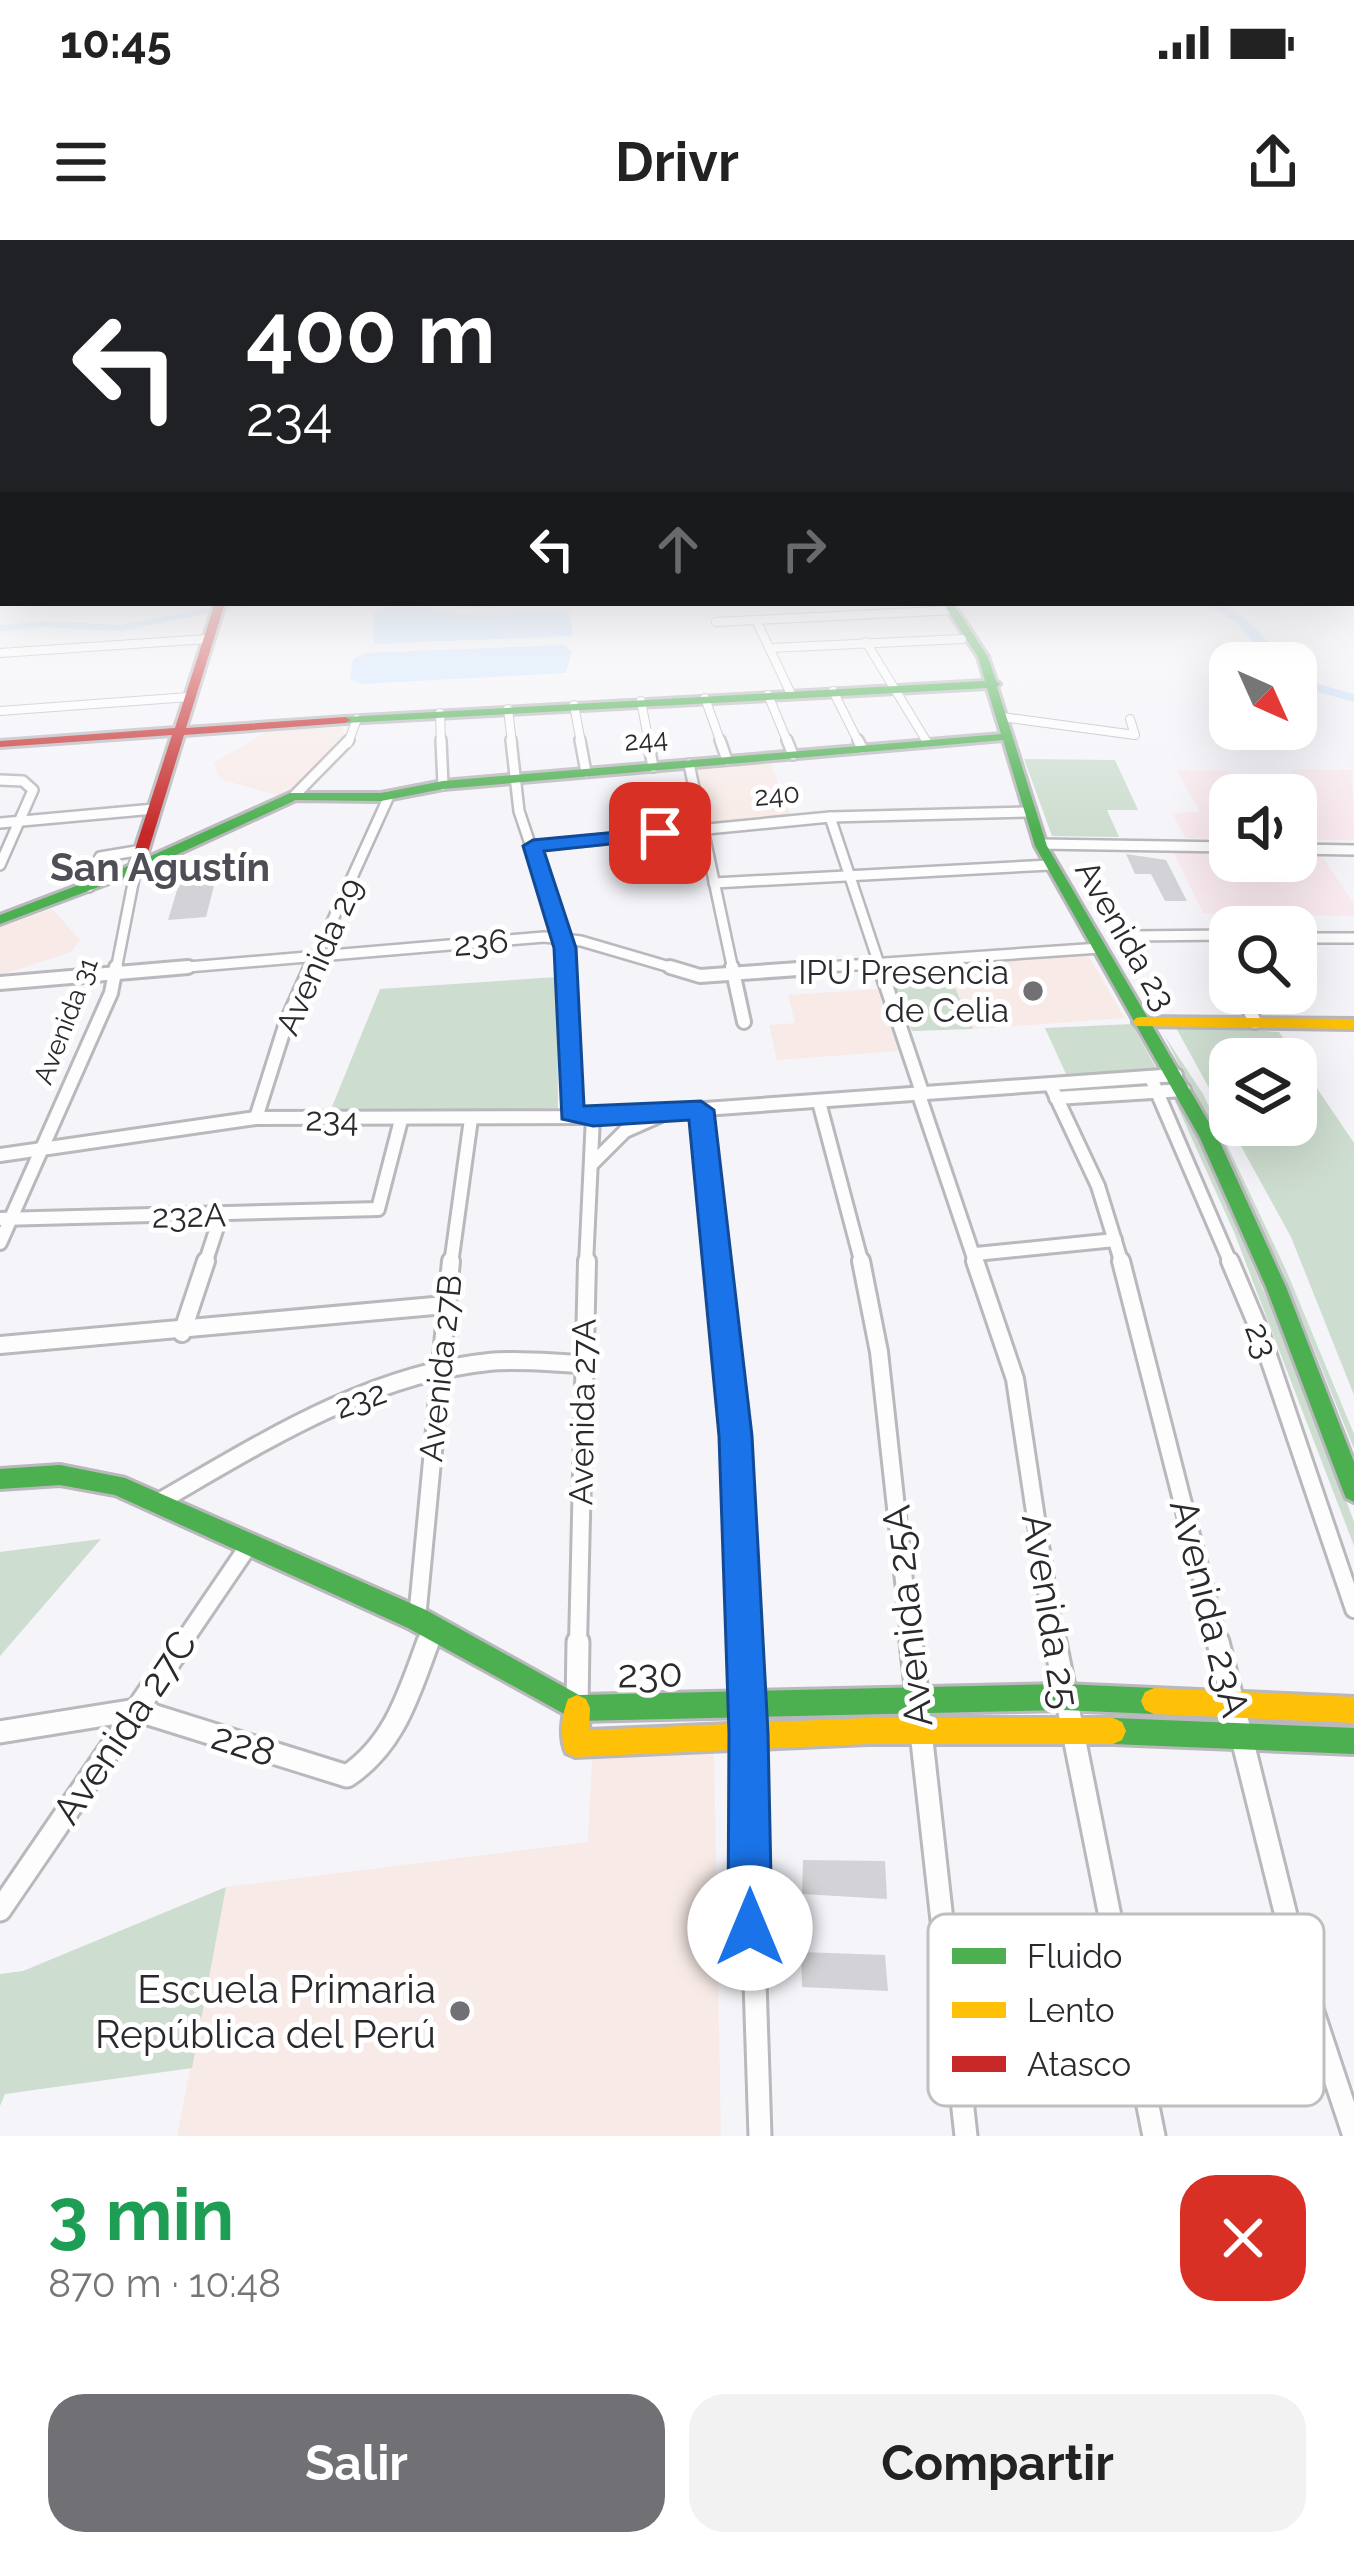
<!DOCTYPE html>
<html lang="es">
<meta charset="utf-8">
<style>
body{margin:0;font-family:Raleway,sans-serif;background:#f2f2f2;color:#222;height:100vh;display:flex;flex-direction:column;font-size:45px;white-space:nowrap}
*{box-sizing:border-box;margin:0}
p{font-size:39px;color:#767676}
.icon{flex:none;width:66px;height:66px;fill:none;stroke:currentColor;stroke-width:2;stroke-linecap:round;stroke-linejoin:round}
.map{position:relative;height:1896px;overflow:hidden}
.sheet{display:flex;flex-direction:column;background:#fff;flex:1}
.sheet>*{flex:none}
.top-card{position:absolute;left:0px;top:0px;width:1356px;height:366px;box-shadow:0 12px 48px #0002;background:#202124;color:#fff;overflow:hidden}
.needle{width:78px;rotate:135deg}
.fabs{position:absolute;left:1209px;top:402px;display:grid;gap:24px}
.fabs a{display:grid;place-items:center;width:108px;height:108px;border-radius:24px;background:#fff;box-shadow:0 12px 48px #0002;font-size:60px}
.pin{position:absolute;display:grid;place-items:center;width:102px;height:102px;color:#fff;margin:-51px;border-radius:24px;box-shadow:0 6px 18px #0006}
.me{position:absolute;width:132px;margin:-66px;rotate:0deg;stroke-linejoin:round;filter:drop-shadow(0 0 9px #0008)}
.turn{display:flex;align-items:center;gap:42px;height:252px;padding:0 48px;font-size:54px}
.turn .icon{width:156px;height:156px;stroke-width:2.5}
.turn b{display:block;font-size:84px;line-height:102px}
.lanes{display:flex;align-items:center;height:114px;padding:0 48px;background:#0003;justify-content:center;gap:60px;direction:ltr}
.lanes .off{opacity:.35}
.round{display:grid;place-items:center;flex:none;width:126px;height:126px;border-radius:36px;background:#f2f2f2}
.headline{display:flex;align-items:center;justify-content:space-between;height:204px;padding:0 48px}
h1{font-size:72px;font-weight:700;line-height:90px;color:#1e9e55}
.action{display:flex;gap:24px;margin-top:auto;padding:24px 48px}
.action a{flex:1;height:138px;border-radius:36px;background:#717074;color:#fff;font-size:48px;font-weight:700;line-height:138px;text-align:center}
.action a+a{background:#f2f2f2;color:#222}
.status{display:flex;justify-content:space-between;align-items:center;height:84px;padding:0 60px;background:#fff;direction:ltr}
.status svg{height:33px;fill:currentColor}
header{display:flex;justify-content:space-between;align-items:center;height:156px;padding:0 48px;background:#fff;font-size:54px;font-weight:700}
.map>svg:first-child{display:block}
.commercial{fill:#f9eaef}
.education{fill:#f8ebe7}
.green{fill:#cdddcf;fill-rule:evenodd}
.water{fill:#d0e5fd}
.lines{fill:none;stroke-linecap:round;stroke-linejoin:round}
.river{fill:#d0e5fd;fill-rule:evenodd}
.building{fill:#d3d2d6}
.street-far4-casing{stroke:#b9b8bc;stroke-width:10}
.street-far3-casing{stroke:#b9b8bc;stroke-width:14}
.street-far2-casing{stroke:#b9b8bc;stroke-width:18}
.street-far1-casing{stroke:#b9b8bc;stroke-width:22}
.street-casing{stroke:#b9b8bc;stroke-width:27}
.fast-casing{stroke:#b9b8bc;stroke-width:6}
.slow-casing{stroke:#b9b8bc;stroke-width:6}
.jam-casing{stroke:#b9b8bc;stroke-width:6}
.street-far4{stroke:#fefdfe;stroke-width:8}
.street-far3{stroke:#fefdfe;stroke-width:9}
.street-far2{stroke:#fefdfe;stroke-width:12}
.street-far1{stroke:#fefdfe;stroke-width:16}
.street{stroke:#fefdfe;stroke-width:21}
.fast{fill:#4caf50;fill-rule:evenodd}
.slow{fill:#ffc107;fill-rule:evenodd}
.jam{fill:#c62828;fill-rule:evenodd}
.route{fill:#1a73e8;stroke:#114b97;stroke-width:3}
.poi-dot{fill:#717074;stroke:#fff;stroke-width:4.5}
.labels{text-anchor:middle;stroke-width:10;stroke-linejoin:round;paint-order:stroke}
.far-street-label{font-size:27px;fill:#2a292d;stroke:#fff}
.street-label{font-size:33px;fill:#2a292d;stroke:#fff}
.poi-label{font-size:33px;fill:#2a292d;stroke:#fff;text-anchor:end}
.far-district-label{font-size:39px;font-weight:bold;fill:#4f4d56;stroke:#fff}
.near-street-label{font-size:39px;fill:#2a292d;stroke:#fff}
.near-poi-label{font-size:39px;fill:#2a292d;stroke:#fff;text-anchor:end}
.key{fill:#fff;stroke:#bfbfc0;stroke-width:3}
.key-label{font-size:33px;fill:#2a292d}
</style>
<div class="status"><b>10:45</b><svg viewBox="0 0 49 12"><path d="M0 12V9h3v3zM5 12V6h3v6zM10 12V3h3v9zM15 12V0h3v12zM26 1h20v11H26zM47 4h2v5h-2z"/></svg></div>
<header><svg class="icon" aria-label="menu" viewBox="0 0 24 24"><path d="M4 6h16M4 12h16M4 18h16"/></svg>Drivr<svg class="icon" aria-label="share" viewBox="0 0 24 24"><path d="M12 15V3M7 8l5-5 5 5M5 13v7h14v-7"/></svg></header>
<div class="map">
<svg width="1354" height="1896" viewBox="0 0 1354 1896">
<rect width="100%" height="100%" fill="#f5f4f9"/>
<g class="commercial">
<polygon points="1295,529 1352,530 1354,600 1296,599 1296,555 1271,555"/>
<polygon points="1176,530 1231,531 1247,555 1230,555 1230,599 1186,598 1172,573 1200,572"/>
<polygon points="1172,609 1230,611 1230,621 1296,621 1296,612 1320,613 1354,664 1354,676 1203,673"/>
</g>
<g class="education">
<polygon points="344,487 344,503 310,537 279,556 220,539 214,523 267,491"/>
<polygon points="770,520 791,577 707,583 698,528"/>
<polygon points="52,669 80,700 71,712 0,735 0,687"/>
<polygon points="1088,715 1125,778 973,789 945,725"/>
<polygon points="877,749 899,811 777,820 769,785 795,783 788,755"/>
<polygon points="714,1510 721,1896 177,1896 226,1647 588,1602 592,1519"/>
</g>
<g class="green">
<polygon points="1024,519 1115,520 1138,570 1107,570 1119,597 1052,596"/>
<polygon points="945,725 973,789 912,791 890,730"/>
<polygon points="557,737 558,868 329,874 380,749"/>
<polygon points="1132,784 1157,830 1066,834 1045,788"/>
<path d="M1175 786 1279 792 1354 903V1155L1291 997ZM1230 819H1296V885H1230Z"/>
<polygon points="1164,795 1203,854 1286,1030 1354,1194 1354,1209 1282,1030"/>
<polygon points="1183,860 1309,1158 1354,1282 1354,1306 1234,992 1175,861"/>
<polygon points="101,1299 0,1416 0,1312"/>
<polygon points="226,1647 192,1828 5,1854 0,1866 0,1734 23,1731"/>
</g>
<g class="water">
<polygon points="395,363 460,373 569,371 573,396 374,404 373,374"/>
<polygon points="564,405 572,412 566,433 361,444 350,439 353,419 366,413"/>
</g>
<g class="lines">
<g class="river">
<polygon points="234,363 256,363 122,391 44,387 0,391 0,385 44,381 122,385"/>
<path d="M325 363H359C352 368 332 368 325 363Z"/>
<path d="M453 363H499C489 369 463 369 453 363Z"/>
<polygon points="632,363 771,363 766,366 637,366"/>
<path d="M1205 363C1240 363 1264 398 1285 423H1273L1236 382Z"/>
<polygon points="1296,438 1354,454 1354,462 1296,446"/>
</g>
</g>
<g class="building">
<polygon points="1126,614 1166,620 1187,661 1165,661 1151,634 1135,634"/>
<polygon points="220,622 206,677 168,680 178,647 170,648 176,626"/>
<polygon points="803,1620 885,1621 887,1659 802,1654"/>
<polygon points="801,1712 885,1715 888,1751 802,1747"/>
</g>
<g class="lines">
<g class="street-far4-casing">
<g id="street-far4">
<polyline points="756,380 791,454"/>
<polyline points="716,382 954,370"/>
<polyline points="866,402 927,502"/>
<polyline points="770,408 962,399"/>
<polyline points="0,413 207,399"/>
<polyline points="833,451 859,503"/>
<polyline points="768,455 788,503"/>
<polyline points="705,458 721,503"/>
<polyline points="641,461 649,503"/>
<polyline points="574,465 581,503"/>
<polyline points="508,469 512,503"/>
<polyline points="0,471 189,457"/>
<polyline points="440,473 441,503"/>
<polyline points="1002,477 1135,495 1130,479"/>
<polyline points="348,503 357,479"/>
</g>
</g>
<g class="street-far3-casing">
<g id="street-far3">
<polyline points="441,500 443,545"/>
<polyline points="511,500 519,571 565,708 566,730"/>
<polyline points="580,500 586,532"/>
<polyline points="648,500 653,527"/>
<polyline points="720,500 727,520"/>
<polyline points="787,500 793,515"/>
<polyline points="858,500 862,508"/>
<polyline points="689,524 733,730"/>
<polyline points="0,540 23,541 33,550 0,625"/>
<polyline points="294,556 349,500"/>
<polyline points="830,577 881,730"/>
<polyline points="0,583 154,569"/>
<polyline points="1040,604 1230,607"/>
<polyline points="533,606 830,577 1027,572"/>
<polyline points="1296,609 1354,610"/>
<polyline points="714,643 1050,625"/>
<polyline points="89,647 100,617 142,610"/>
<polyline points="1213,695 1230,730"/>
<polyline points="1132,696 1230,695"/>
<polyline points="1296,698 1354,698"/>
<polyline points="116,730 136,628"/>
<polyline points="152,730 544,697 581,701 680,730"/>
<polyline points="310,730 389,556"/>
<polyline points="784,730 1100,708"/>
</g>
</g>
<g class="street-far2-casing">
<g id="street-far2">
<polyline points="566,727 572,873"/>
<polyline points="670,727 700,736 827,727"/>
<polyline points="732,727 744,782"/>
<polyline points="880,727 923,855"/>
<polyline points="0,743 188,727"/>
<polyline points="1241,753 1255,782"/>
<polyline points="1151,838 1231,1024"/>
<polyline points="1051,846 1098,946 1122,1024"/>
<polyline points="919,855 976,1024"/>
<polyline points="1056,858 1184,850"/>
<polyline points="819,862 862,1024"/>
<polyline points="701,870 719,1024"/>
<polyline points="256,878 286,783 311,727"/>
<polyline points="0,915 256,878 593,877 1176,835"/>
<polyline points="591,925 625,891 659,876"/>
<polyline points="0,979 378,969 401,880"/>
<polyline points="0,1003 111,753 116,727"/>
<polyline points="976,1014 1115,1000"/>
<polyline points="205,1024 221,975"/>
<polyline points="451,1024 471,879"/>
<polyline points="586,1024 593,877"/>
</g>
</g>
<g class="street-far1-casing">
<g id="street-far1">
<polyline points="719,1021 735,1196 745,1405"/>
<polyline points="861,1021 879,1112 911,1405"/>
<polyline points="975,1021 1015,1139 1055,1405"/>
<polyline points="1121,1021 1219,1405"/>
<polyline points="1230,1021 1260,1092 1354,1369"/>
<polyline points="182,1093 206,1021"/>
<polyline points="0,1105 445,1065"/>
<path d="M157 1263C260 1204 368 1134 489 1122 520 1119 551 1123 582 1124"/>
<polyline points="417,1379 451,1021"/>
<polyline points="181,1405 249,1305"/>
<polyline points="426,1405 433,1387"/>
<polyline points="578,1405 587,1021"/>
</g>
</g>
<g class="street-casing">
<g id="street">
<polyline points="744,1402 760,1896"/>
<polyline points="911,1402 966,1896"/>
<polyline points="1055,1402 1154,1896"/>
<polyline points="1218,1402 1301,1736 1354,1896"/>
<polyline points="577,1468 578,1402"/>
<path d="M0 1492 136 1470 347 1536C395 1504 409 1453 428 1402"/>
<polyline points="0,1670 183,1402"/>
</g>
</g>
<g class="fast-casing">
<g id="fast">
<polygon points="943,363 953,363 988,417 996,441 1000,444 997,447 1047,606 1218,898 1286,1047 1354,1222 1354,1262 1346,1258 1343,1251 1266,1047 1200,898 1035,606 1003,500 443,549 381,561 296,560 141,631 0,684 0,675 131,625 290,553 381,553 443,541 1001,494 987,448 345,483 339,480 345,477 985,441 978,417"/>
<polygon points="60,1225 125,1238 426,1370 579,1455 1063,1444 1154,1448 1163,1452 1167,1461 1163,1470 1154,1474 1063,1470 577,1481 408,1388 115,1255 60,1245 0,1249 0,1229"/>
<polygon points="1113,1478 1354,1488 1354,1514 1113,1504 1104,1500 1100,1491 1104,1482"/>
</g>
</g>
<g class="slow-casing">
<g id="slow">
<polygon points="1141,777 1354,779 1354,789 1136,786 1133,782 1136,778"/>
<polygon points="1154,1448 1354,1457 1354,1483 1154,1474 1145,1470 1141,1461 1145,1452"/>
<path d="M577 1455 586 1459 590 1468 589 1490 868 1478H1113L1122 1482 1126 1491 1122 1500 1113 1504H868L575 1517 566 1513C559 1498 562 1474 568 1459Z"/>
</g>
</g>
<g class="jam-casing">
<polygon id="jam" points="215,363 225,363 186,488 345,477 351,480 345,483 184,495 143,628 141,631 131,631 129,628 172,495 0,507 0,501 175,488"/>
</g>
<use href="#street-far4" class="street-far4"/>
<use href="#street-far3" class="street-far3"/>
<use href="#street-far2" class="street-far2"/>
<use href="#street-far1" class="street-far1"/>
<use href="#street" class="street"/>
<use href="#fast" class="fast"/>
<use href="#slow" class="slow"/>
<use href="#jam" class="jam"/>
</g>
<linearGradient id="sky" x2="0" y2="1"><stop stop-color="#9ec8f0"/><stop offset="0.55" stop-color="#fafafc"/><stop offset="1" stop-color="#fafafc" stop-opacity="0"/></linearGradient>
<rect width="1354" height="592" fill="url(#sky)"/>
<polygon class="route" points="660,588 667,589 667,598 544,611 576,708 584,866 701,861 714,870 752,1196 768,1493 772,1688 765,1704 750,1710 734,1704 728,1688 729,1493 719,1196 689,880 593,886 562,879 554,708 523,606 533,600"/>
<g class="poi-dot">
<circle cx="1033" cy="751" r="12"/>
<circle cx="460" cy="1771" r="12"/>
</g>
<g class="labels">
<g class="far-street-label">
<text transform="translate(646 500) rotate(-5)" y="9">244</text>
<text transform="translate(777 555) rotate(-5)" y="9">240</text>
<text transform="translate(66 781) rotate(-69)" y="9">Avenida 31</text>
</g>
<g class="street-label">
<text transform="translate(1126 695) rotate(60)" y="12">Avenida 23</text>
<text transform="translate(481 702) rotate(-4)" y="12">236</text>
<text transform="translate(319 716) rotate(-66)" y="12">Avenida 29</text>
<text transform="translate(332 879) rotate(1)" y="12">234</text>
<text transform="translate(189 975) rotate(-1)" y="12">232A</text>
<text transform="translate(1262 1100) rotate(69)" y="12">23</text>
<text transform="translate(440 1128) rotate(-84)" y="12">Avenida 27B</text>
<text transform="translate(360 1159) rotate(-20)" y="12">232</text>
<text transform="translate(582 1172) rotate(-89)" y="12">Avenida 27A</text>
</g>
<g class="poi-label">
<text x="1009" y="744">IPU Presencia<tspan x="1009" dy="38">de Celia</tspan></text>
</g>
<g class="far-district-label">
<text x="160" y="641">San Agustín</text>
</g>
<g class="near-street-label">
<text transform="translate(1210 1368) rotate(76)" y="14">Avenida 23A</text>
<text transform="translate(1051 1371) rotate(81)" y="14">Avenida 25</text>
<text transform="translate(907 1376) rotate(-96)" y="14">Avenida 25A</text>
<text transform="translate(650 1433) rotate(-1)" y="14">230</text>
<text transform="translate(124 1487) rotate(-56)" y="14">Avenida 27C</text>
<text transform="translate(244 1504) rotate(18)" y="14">228</text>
</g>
<g class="near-poi-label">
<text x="436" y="1763">Escuela Primaria<tspan x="436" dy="45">República del Perú</tspan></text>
</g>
</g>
<rect x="928" y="1674" width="396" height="192" rx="18" class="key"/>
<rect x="952" y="1708" width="54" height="16" fill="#4caf50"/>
<rect x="952" y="1762" width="54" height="16" fill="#ffc107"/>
<rect x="952" y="1816" width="54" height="16" fill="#c62828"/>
<g class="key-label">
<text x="1027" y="1728">Fluido</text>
<text x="1027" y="1782">Lento</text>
<text x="1027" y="1836">Atasco</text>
</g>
</svg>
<div class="fabs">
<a><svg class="needle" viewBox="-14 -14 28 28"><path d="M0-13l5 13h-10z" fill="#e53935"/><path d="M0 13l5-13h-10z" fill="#767676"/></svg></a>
<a><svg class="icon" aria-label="sound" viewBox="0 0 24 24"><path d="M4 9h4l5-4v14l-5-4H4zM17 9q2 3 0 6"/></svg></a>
<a><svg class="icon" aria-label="search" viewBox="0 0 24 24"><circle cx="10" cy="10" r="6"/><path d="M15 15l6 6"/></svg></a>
<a><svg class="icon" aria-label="layers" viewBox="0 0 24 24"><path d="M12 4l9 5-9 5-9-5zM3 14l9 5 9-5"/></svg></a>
</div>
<div class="pin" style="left:660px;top:593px;background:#d93025"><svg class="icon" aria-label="arrive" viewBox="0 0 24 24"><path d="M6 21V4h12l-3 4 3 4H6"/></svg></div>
<svg class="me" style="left:750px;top:1688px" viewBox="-20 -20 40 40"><circle r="19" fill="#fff"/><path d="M0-13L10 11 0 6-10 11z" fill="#1a73e8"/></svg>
<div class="top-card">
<div class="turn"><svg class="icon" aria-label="left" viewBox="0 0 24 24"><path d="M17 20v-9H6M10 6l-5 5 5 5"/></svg><div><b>400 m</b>234</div></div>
<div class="lanes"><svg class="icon" aria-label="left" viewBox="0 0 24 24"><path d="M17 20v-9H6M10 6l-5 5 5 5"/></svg><svg class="icon off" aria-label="ahead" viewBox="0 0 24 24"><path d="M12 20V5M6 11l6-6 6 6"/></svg><svg class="icon off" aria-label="right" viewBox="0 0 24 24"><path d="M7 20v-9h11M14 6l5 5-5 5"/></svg></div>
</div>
</div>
<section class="sheet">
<div class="headline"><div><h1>3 min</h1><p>870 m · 10:48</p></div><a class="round" style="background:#d93025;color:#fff"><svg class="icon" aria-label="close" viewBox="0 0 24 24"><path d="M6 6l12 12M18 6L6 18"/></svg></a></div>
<div class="action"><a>Salir</a><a>Compartir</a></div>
</section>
